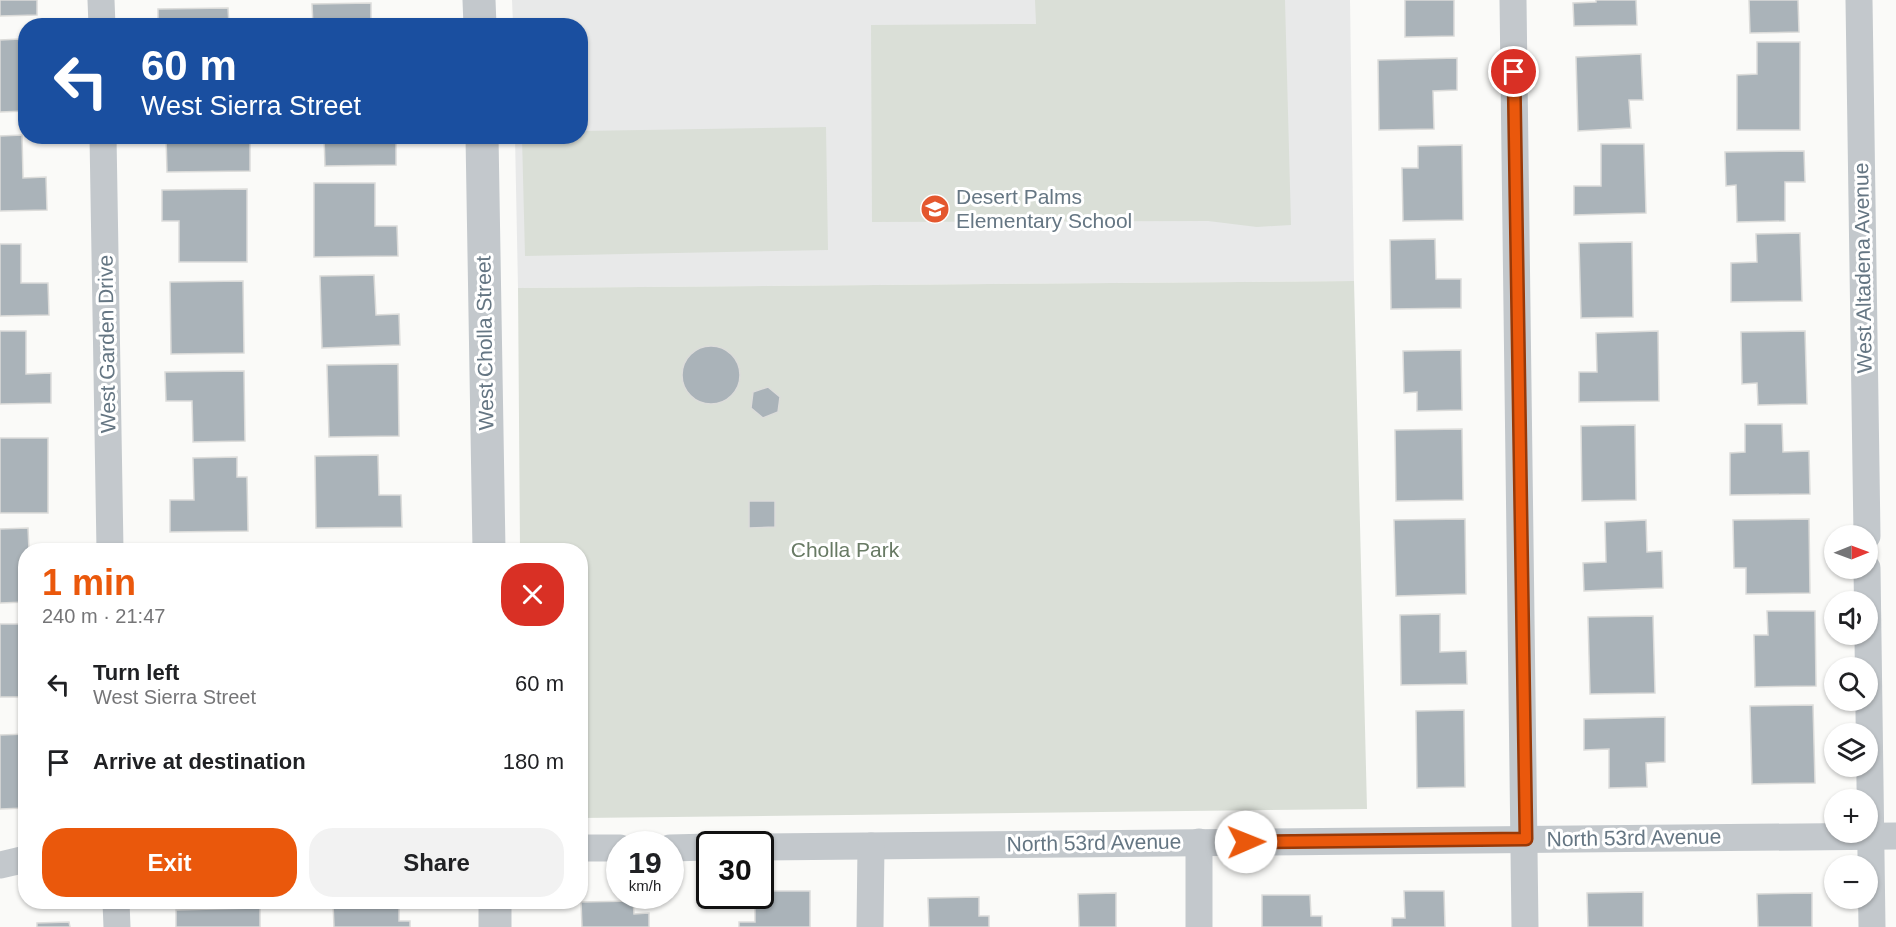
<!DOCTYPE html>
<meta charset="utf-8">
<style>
body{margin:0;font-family:Arial,sans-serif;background:#f2f2f2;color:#202124;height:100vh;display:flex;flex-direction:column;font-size:22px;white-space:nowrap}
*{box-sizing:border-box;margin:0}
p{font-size:20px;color:#757577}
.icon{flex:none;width:33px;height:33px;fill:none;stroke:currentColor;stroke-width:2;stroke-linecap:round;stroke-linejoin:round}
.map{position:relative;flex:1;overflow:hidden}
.side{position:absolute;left:18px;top:543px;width:570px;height:366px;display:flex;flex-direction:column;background:#fff;border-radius:24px;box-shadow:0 2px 4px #0004}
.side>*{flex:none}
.top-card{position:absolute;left:18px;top:18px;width:570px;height:126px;border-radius:24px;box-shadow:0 2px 4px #0004;background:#1a4fa0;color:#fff;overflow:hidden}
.needle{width:39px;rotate:89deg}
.buttons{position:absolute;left:1824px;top:525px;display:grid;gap:12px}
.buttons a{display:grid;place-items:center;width:54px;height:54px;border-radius:50%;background:#fff;box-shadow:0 2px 4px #0004;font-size:30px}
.speed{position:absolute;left:606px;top:831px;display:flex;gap:12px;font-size:30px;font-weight:700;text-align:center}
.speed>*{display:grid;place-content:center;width:78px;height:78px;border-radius:50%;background:#fff;box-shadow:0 2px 4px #0004;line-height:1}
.speed small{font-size:15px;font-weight:400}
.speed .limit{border:3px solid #111;border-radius:9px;background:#fff;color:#111}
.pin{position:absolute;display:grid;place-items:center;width:51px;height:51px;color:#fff;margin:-26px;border:3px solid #fff;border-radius:50%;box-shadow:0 2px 6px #0007}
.me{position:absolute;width:66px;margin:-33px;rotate:89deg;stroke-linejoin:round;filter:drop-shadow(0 0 4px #0008)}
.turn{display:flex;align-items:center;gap:21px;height:126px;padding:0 24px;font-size:27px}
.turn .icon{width:78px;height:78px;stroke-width:2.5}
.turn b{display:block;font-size:42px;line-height:51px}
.round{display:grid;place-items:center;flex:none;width:63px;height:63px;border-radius:24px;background:#f2f2f2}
.overview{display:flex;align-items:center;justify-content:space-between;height:102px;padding:0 24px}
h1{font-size:36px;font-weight:600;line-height:45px;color:#ea580c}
.cta{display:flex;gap:12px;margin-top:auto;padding:12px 24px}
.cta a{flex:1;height:69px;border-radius:24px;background:#ea580c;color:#fff;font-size:24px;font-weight:600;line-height:69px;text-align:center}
.cta a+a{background:#f2f2f2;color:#202124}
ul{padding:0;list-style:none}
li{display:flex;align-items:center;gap:18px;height:78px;padding:0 24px}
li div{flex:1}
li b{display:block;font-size:22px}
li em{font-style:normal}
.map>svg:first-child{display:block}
.built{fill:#e8e9e9}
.green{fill:#dadfd7}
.building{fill:#aab3b9;stroke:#dcdcda;stroke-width:1.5}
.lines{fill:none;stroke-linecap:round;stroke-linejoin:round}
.minor{stroke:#c3c8cc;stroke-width:27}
.tertiary{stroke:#c3c8cc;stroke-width:33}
.route-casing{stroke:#983908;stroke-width:15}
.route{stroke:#ea580c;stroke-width:10}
.labels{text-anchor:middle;stroke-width:6;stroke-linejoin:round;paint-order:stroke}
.poi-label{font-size:21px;fill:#657683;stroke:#fff;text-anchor:start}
.street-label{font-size:21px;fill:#657683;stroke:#fff}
.park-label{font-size:21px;fill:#687a64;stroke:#fff}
</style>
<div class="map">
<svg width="1896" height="927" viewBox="0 0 1896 927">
<rect width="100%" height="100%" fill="#fafaf8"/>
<polygon class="built" points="512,0 1350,0 1354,281 518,288 515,137 580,136 580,26 513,25"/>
<g class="green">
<polygon points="1035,0 1285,0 1291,225 1257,227 1208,221 872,222 871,25 1036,24"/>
<polygon points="826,127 828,250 525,256 522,137 580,136 581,131"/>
<polygon points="1354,281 1367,809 581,818 580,550 520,550 518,288"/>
</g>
<g class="building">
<polygon points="0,0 37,0 37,15 0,16"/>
<polygon points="1405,0 1454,0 1454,36 1405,37"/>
<polygon points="1596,0 1636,0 1637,25 1574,26 1573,3 1596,2"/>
<polygon points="1749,0 1798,0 1799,32 1750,33"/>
<polygon points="371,3 371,26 313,26 312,4"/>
<polygon points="228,8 229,26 158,26 158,9"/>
<polygon points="20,39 20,80 26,80 26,111 0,112 0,40"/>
<polygon points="1757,42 1800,42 1800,130 1737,130 1737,75 1757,74"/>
<polygon points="1641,54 1643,100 1629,100 1631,128 1578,131 1576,57"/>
<polygon points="1457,58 1457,90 1433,91 1434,129 1379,130 1378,60"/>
<polygon points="22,135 23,178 46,177 47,210 0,211 0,136"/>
<polygon points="166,136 250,136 250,171 167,172"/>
<polygon points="324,136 396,136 396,165 325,166"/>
<polygon points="1601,144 1644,144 1646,213 1574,215 1574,186 1601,186"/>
<polygon points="1462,145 1463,220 1403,221 1402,168 1418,168 1418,146"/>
<polygon points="1804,151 1805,182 1785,182 1785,221 1737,222 1736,185 1726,186 1725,152"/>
<polygon points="314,183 375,183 375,226 397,226 398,256 314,257"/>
<polygon points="247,189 247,262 179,262 179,221 162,221 162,190"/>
<polygon points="1800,233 1802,301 1731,302 1731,263 1757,262 1756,234"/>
<polygon points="1435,239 1436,279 1461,279 1461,308 1391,309 1390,240"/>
<polygon points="1632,242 1633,317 1581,318 1579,243"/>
<polygon points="0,244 21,244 21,283 48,283 49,315 0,316"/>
<polygon points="374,275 376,315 399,314 400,345 322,348 320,276"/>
<polygon points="243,281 244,353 171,354 170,282"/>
<polygon points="0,331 26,331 26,374 51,373 51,403 0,404"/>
<polygon points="1658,331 1659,401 1579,402 1579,372 1597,372 1596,333"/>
<polygon points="1805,331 1807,404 1758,405 1757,383 1742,384 1741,332"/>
<circle cx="711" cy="375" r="29"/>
<polygon points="1461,350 1462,410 1417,411 1417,392 1404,393 1403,351"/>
<polygon points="398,364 399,436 329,437 327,365"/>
<polygon points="244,371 245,441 193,442 192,401 166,401 165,372"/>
<polygon points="768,387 780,397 778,412 763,418 751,408 753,392"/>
<polygon points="1745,424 1782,424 1783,452 1809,451 1810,494 1730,495 1730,453 1745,452"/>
<polygon points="1635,425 1636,500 1582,501 1581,426"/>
<polygon points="1462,429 1463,500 1396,501 1395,430"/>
<rect x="0" y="438" width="48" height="75"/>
<polygon points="378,455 379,495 401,495 402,527 316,528 315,456"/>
<polygon points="237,457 237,477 247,477 248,531 170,532 170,500 194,500 193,458"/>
<polygon points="749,501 775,501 775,527 749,528"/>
<polygon points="1465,519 1466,594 1396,596 1394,520"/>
<polygon points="1809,519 1810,593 1746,594 1746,568 1734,568 1733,520"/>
<polygon points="1646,520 1647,552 1662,551 1663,588 1584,591 1583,563 1606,562 1605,522"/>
<polygon points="28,528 29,550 26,550 26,602 0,603 0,529"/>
<rect x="324" y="546" width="57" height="4"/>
<polygon points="252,548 252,550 193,550 193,549"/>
<polygon points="1767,611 1815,611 1816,686 1755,687 1754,635 1768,635"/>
<polygon points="1440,614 1440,652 1466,651 1467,684 1401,685 1400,615"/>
<polygon points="1653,616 1655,693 1590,694 1588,617"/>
<rect x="0" y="624" width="26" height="73"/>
<polygon points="1813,705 1815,783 1752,784 1750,706"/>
<polygon points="1464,710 1465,787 1417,788 1416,711"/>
<polygon points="1665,717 1665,762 1646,763 1647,787 1609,788 1609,749 1584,750 1584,719"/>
<polygon points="26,734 26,808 0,809 0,735"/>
<polygon points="760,891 810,891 810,927 739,927 739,922 755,922 755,896 760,896"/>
<polygon points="1404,891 1444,891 1445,927 1392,927 1392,918 1405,918"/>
<polygon points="1643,892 1643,927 1588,927 1587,893"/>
<polygon points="1116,893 1116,927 1079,927 1078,894"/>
<polygon points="1812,893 1812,927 1758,927 1757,894"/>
<polygon points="1262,895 1310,895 1311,916 1322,916 1322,927 1262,927"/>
<polygon points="979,897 979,916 989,916 989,927 929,927 928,898"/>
<polygon points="633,901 634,914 649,913 649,927 582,927 581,902"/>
<polygon points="399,902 399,921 410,921 410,927 334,927 333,903"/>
<polygon points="260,908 260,927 176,927 176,910"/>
<polygon points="69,922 70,927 37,927 37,923"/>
</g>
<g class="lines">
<g class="minor">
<polyline points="101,0 102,26"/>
<polyline points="1513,0 1525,927"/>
<polyline points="1859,0 1867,536"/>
<polyline points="103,136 110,550"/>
<polyline points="1867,568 1872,927"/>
<polyline points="760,847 1896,836"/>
<polyline points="580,848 620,848"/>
<polyline points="670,848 710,847"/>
<polyline points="0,865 26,859"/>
<polyline points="116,902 117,927"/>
<polyline points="870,927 871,846"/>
<polyline points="1199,927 1199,842"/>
</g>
<g class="tertiary">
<polyline points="479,0 480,26"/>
<polyline points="482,136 489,550"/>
<polyline points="495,902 495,927"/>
</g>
</g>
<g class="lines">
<g class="route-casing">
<polyline id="route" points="1246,842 1526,839 1514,72"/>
</g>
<use href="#route" class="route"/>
</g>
<defs>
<g id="school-disc" transform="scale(1.5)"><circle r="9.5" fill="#e4572e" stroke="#fff"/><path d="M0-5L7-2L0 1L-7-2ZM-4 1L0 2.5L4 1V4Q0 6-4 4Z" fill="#fff"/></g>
</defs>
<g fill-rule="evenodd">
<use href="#school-disc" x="935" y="209"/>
</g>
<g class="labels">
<g class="poi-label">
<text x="956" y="204">Desert Palms<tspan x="956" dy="24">Elementary School</tspan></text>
</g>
<g class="street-label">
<text transform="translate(1863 268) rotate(-91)" y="7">West Altadena Avenue</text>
<text transform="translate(485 343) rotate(-91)" y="7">West Cholla Street</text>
<text transform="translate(107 344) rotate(-91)" y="7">West Garden Drive</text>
<text transform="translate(1634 838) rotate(-1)" y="7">North 53rd Avenue</text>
<text transform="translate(1094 843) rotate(-1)" y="7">North 53rd Avenue</text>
</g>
<g class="park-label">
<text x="845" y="557">Cholla Park</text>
</g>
</g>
</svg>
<div class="buttons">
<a><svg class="needle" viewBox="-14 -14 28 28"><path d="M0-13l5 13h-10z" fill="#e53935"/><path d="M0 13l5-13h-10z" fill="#757577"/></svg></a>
<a><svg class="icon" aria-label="sound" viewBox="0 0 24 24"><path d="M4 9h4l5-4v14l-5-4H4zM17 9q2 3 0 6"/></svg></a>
<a><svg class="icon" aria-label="search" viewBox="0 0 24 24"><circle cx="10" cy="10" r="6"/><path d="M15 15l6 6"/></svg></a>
<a><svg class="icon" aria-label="layers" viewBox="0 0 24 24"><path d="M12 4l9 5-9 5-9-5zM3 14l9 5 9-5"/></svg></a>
<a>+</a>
<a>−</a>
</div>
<div class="speed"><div>19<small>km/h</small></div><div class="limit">30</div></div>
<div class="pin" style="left:1514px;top:72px;background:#d93025"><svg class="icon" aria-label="arrive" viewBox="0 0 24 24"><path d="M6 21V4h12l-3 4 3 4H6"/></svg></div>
<svg class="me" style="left:1246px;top:842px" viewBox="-20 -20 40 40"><circle r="19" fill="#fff"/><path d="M0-13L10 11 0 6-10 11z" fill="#ea580c"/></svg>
<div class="top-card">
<div class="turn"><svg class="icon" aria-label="left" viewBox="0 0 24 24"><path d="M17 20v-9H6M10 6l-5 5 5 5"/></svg><div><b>60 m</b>West Sierra Street</div></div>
</div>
<section class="side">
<div class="overview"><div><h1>1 min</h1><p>240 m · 21:47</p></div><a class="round" style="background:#d93025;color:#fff"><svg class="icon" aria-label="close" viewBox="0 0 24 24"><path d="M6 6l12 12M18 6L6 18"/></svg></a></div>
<ul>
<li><svg class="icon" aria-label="left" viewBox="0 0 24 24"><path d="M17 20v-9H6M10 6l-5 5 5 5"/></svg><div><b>Turn left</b><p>West Sierra Street</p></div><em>60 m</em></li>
<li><svg class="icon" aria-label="arrive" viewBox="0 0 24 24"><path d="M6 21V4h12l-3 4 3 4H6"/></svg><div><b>Arrive at destination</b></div><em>180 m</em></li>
</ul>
<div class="cta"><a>Exit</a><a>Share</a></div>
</section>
</div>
